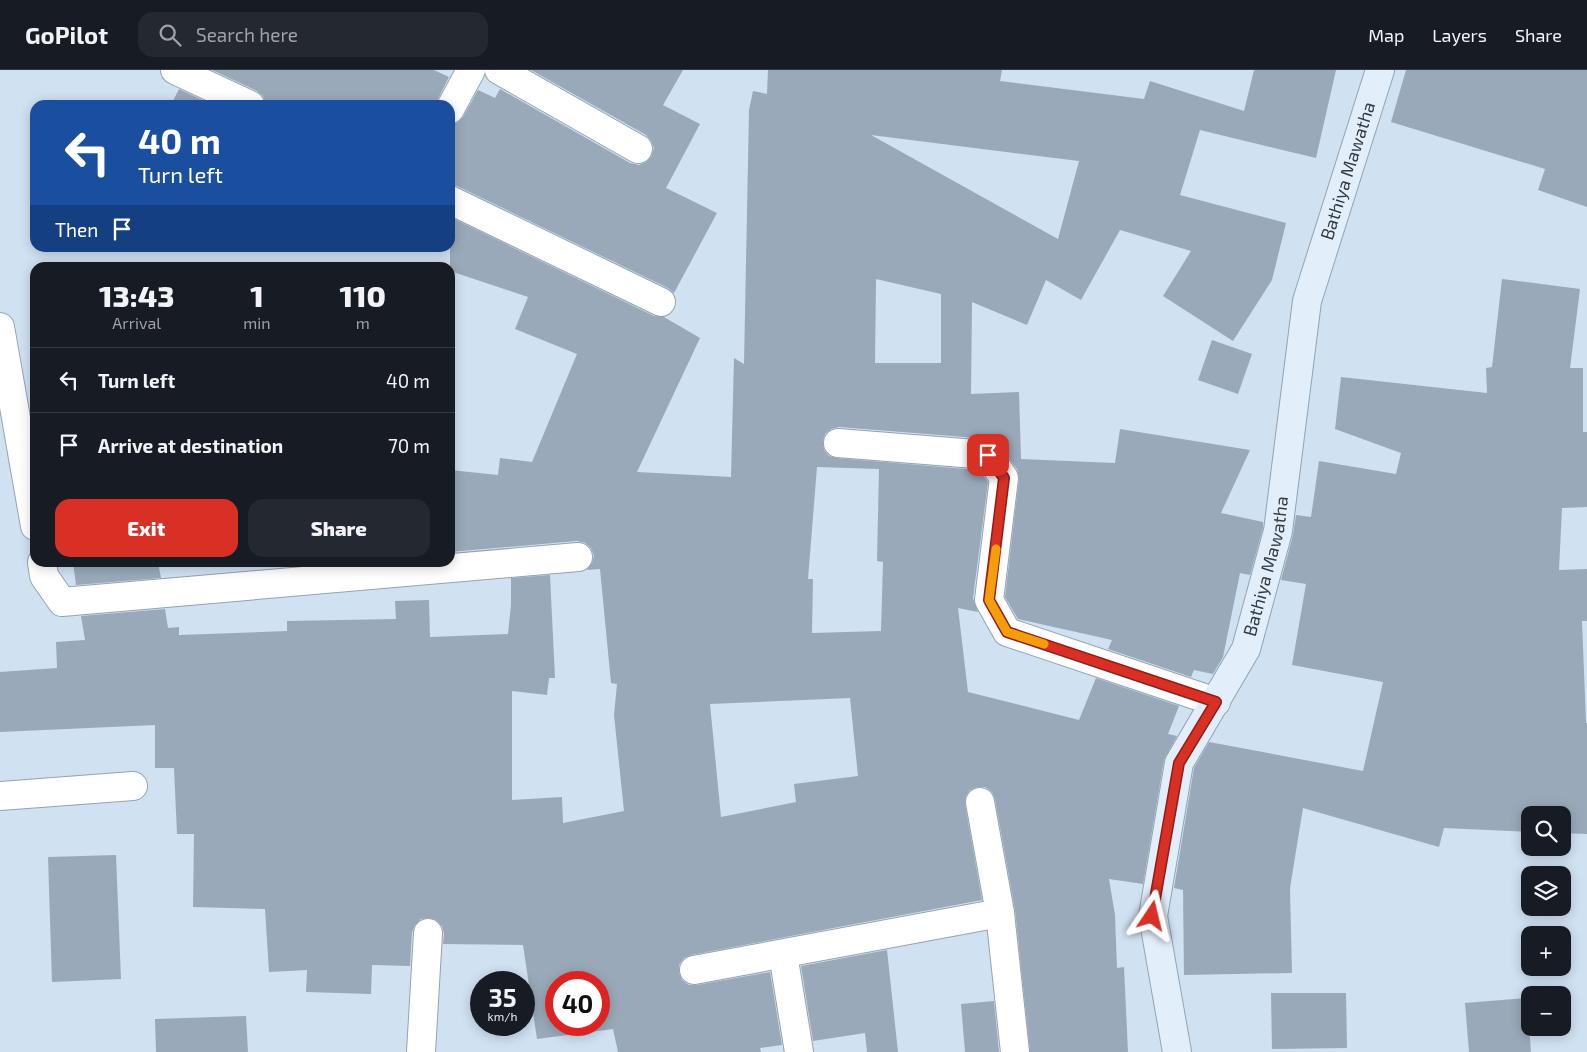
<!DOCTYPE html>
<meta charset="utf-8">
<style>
body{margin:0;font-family:"Exo 2",sans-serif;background:#242831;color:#f1f3f6;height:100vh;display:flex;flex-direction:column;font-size:19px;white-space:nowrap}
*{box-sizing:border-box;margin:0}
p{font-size:16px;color:#9ea1a6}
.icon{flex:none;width:28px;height:28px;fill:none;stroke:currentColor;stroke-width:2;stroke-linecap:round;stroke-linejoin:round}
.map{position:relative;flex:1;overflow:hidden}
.details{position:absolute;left:30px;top:192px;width:425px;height:305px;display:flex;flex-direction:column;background:#171b24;border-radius:15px;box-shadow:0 2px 12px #0003}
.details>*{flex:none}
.top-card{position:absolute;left:30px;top:30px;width:425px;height:152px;border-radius:15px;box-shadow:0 2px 12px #0003;background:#1a4fa0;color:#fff;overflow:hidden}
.controls{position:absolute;left:1521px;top:736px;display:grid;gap:10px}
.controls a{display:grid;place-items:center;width:50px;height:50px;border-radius:10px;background:#171b24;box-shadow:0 2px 12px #0003;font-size:25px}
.speed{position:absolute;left:470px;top:901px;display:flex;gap:10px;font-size:25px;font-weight:700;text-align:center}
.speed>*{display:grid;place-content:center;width:65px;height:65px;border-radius:50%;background:#171b24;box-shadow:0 2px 12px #0003;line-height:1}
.speed small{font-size:12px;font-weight:400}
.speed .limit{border:8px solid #d22;background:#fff;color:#111}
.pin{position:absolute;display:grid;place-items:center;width:42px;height:42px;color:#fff;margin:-21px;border-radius:10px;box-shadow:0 2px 8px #0006}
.me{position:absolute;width:55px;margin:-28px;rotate:10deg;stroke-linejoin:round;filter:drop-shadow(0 0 4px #0008)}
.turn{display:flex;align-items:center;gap:18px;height:105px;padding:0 25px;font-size:22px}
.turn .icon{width:65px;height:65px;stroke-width:2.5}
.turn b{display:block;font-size:35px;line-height:42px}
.then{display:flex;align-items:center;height:48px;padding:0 25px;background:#0003;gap:10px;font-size:19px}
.eta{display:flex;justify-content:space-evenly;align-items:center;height:85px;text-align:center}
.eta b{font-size:30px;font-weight:800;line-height:35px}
.primary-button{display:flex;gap:10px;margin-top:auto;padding:10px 25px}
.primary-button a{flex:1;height:58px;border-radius:15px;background:#d93025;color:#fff;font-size:20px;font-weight:800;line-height:58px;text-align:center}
.primary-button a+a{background:#242831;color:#f1f3f6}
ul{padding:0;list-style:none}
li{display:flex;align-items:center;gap:15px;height:65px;padding:0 25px;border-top:1px solid #363941}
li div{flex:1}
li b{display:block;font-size:19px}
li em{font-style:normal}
header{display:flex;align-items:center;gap:30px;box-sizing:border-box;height:70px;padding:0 25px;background:#171b24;border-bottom:1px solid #363941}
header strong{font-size:24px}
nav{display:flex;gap:28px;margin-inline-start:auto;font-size:18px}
.search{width:350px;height:45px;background:#242831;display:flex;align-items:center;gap:12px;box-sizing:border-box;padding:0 18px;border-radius:15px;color:#9ea1a6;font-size:19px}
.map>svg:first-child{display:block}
.building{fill:#99a9b9;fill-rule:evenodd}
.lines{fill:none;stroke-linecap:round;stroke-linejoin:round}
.street-casing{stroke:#93a3b3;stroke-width:30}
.secondary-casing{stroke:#93a3b3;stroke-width:30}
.street{stroke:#fff;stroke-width:28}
.secondary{stroke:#e2eefa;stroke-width:28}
.route-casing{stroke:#8d1f18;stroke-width:12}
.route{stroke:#d93025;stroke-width:9}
.slow{stroke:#f59e0b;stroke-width:9}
.labels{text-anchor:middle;stroke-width:4;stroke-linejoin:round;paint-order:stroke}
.street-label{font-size:18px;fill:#343a41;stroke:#e0eefc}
</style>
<header>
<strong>GoPilot</strong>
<div class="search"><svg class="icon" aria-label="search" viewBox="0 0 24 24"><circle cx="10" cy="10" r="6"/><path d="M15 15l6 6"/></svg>Search here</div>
<nav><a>Map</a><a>Layers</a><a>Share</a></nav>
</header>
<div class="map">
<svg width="1587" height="982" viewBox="0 0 1587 982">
<rect width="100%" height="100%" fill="#d0e1f2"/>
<g class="building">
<polygon points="212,0 434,0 449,7 435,35 265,35 263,26 257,21"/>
<polygon points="531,0 683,0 663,35 700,54 666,118 717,143 674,223 668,218 457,116 450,115 450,55 458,52 463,47 478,20 495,28 500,19 630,93 639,95 646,92 651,87 654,78 651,71 646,65"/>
<path d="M768 0H1002L1000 11 1144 29 1150 11 1244 41 1254 0H1336L1316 88 1200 60 1180 125 1286 153 1272 210 1233 271 1163 226 1191 181 1120 160 1081 230 1046 210 1027 255 972 232 971 324 1019 322 1021 389 1115 393 1120 359 1250 380 1221 443 1263 452V458L1250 505 1240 503 1223 587 1213 604 1194 600 1191 607 1108 579 1112 570 1018 549 1005 527 1019 409 1017 399 996 372 989 369 839 357 831 359 825 364 823 371 824 380 829 386 836 388 979 400 988 412 973 528 978 542 958 538 968 622 1079 650 1096 608 1179 636 1168 664 1177 666 1164 690 1143 814 1109 809 1115 845 1117 898 1124 897 1128 982H1030L1015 840 995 729 992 722 985 717H978L970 720 966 726 965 734 982 830 691 885 684 888 679 895V903L682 910 689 915H697L770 902 782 975 760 978 761 982H618L613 959 537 969 523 875 443 874 444 864 442 856 436 850 429 848 421 849 415 855 412 862 410 896 372 895 371 924 306 922 307 900 269 902 265 839 193 837 194 764H177L174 698H155V655L0 662V602L57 598 56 572 85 570 81 546 165 539 168 558 179 557V565L287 561V551L396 549 395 531 429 530 430 567 508 564 511 535V508L550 505 555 608H549L547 625 512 621V730L562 727 563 753 624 741 614 645 617 614 611 613 600 499 587 500 592 493 594 486 591 478 585 473 577 471 450 482V400L498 405 500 388 532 392 577 284 515 259 528 227 450 201V147L654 246 664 247 700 268 637 402 731 407 734 288 744 294 749 40 753 21 767 24ZM871 65 1079 91 1058 169ZM876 209 941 224V293H875ZM817 397 879 399 877 491 883 492 881 561 812 563 813 509H808ZM850 628 858 706 794 714 796 732 721 747 710 634ZM556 912H599V955H556Z"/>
<polygon points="1406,0 1587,0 1587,137 1538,120 1545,99 1391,52"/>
<polygon points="179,19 213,35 171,35"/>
<polygon points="1502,209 1580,219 1570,298 1583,298 1583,362 1587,362 1587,437 1562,438 1559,500 1587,499 1587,551 1582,551 1586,653 1587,653 1587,764 1562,763 1562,745 1530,745 1530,762 1444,758 1439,777 1303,738 1290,818 1292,903 1184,905 1183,820 1174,818 1194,698 1209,672 1363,701 1383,612 1292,595 1306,514 1281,510 1293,465 1296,445 1311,447 1319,391 1396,404 1401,383 1335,359 1341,307 1487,323 1486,298 1492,297"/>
<polygon points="1212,270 1252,284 1238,324 1198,310"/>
<polygon points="73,492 158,492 161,508 76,515"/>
<polygon points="116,785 121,909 52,912 48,787"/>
<polygon points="887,880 898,982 867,982 865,963 813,971 801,896"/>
<polygon points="1271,923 1346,923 1347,978 1272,979"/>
<polygon points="1527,928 1531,982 1469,982 1465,933"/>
<polygon points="994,931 999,982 965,982 961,934"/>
<polygon points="246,946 248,982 156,982 155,949"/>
</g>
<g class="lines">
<g class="street-casing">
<g id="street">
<polyline points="175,0 250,35"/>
<polyline points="499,0 638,79"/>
<polyline points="450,39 471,0"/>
<polyline points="450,130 661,232"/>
<polyline points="0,257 35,456"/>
<polyline points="838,373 988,385 1004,408 989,530 1007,562 1216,632"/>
<polyline points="42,492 44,506 62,532 578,487"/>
<polyline points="0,726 133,716"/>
<polyline points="980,732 1000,843 1015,982"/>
<polyline points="783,884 799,982"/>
<polyline points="694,900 1000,843"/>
<polyline points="421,982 428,863"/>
</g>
</g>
<g class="secondary-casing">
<g id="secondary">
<path id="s1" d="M1177 982 1153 846 1179 693 1246 579 1278 461 1307 231 1380 0"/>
</g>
</g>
<use href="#street" class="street"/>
<use href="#secondary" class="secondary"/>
</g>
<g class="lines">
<g class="route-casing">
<polyline id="route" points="988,385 1004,408 989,530 1007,562 1216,632 1179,693 1152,846"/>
</g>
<use href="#route" class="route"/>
<polyline class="slow" points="996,479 989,530 1007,562 1044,574"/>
</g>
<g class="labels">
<g class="street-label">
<text dy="6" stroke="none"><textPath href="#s1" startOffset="916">Bathiya Mawatha</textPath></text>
<text dy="6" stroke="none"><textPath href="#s1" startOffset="511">Bathiya Mawatha</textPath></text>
</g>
</g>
</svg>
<div class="controls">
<a><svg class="icon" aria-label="search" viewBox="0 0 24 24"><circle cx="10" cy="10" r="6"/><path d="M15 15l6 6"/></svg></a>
<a><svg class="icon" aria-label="layers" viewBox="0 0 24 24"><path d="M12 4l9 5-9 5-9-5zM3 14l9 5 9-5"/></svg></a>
<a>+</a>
<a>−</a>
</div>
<div class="speed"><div>35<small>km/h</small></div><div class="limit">40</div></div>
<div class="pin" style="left:988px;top:385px;background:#d93025"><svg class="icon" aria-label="arrive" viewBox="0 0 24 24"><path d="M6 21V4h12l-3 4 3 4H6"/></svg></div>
<svg class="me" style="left:1152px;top:846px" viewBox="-20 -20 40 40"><path d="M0-17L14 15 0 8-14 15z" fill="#d93025" stroke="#fff" stroke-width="4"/></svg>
<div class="top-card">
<div class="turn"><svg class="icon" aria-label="left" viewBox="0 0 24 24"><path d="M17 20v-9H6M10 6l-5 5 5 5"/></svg><div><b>40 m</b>Turn left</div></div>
<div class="then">Then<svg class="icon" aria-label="arrive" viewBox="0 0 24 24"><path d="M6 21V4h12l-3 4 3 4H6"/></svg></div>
</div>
<section class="details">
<div class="eta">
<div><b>13:43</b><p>Arrival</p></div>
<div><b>1</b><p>min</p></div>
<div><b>110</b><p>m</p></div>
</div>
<ul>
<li><svg class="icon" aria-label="left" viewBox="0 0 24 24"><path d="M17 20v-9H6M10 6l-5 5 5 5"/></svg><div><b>Turn left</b></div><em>40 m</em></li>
<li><svg class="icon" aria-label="arrive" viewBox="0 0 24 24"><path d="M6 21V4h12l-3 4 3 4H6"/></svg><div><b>Arrive at destination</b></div><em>70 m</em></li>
</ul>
<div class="primary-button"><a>Exit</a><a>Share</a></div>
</section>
</div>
